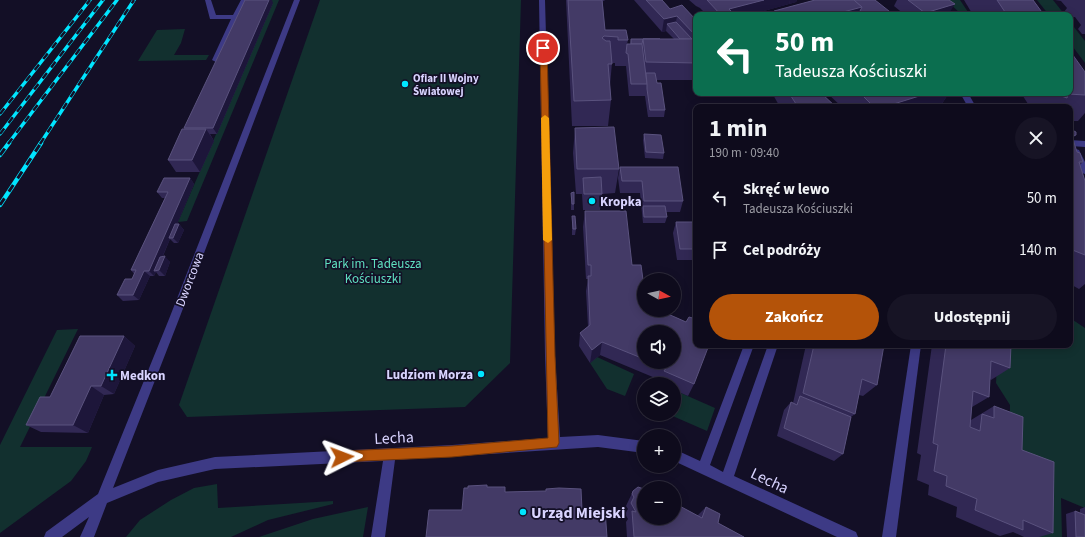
<!DOCTYPE html>
<html lang="pl">
<meta charset="utf-8">
<style>
body{margin:0;font-family:"Source Sans 3",sans-serif;background:#171425;color:#f1f3f6;height:100vh;display:flex;flex-direction:column;font-size:15px;white-space:nowrap}
*{box-sizing:border-box;margin:0}
p{font-size:13px;color:#9b9ba3}
.icon{flex:none;width:22px;height:22px;fill:none;stroke:currentColor;stroke-width:2;stroke-linecap:round;stroke-linejoin:round}
.map{position:relative;flex:1;overflow:hidden}
.details{position:absolute;left:693px;top:104px;width:380px;height:244px;display:flex;flex-direction:column;background:#0e0b1c;border-radius:8px;box-shadow:0 2px 10px #0003,0 0 0 1px #2e2b3b}
.details>*{flex:none}
.banner{position:absolute;left:693px;top:12px;width:380px;height:84px;border-radius:8px;box-shadow:0 2px 10px #0003,0 0 0 1px #2e2b3b;background:#0b6e4f;color:#fff;overflow:hidden}
.needle{width:26px;rotate:98deg}
.buttons{position:absolute;left:637px;top:273px;display:grid;gap:8px}
.buttons a{display:grid;place-items:center;width:44px;height:44px;border-radius:50%;background:#0e0b1c;box-shadow:0 2px 10px #0003,0 0 0 1px #2e2b3b;font-size:20px}
.pin{position:absolute;display:grid;place-items:center;width:34px;height:34px;color:#fff;margin:-17px;border:2px solid #fff;border-radius:50%;box-shadow:0 1px 4px #0007}
.me{position:absolute;width:44px;margin:-22px;rotate:87deg;stroke-linejoin:round;filter:drop-shadow(0 0 3px #0008)}
.turn{display:flex;align-items:center;gap:14px;height:84px;padding:0 16px;font-size:18px}
.turn .icon{width:52px;height:52px;stroke-width:2.5}
.turn b{display:block;font-size:28px;line-height:34px}
.round{display:grid;place-items:center;flex:none;width:42px;height:42px;border-radius:21px;background:#171425}
.overview{display:flex;align-items:center;justify-content:space-between;height:68px;padding:0 16px}
h1{font-size:24px;font-weight:700;line-height:30px}
.primary-button{display:flex;gap:8px;margin-top:auto;padding:8px 16px}
.primary-button a{flex:1;height:46px;border-radius:24px;background:#b45309;color:#fff;font-size:16px;font-weight:700;line-height:46px;text-align:center}
.primary-button a+a{background:#171425;color:#f1f3f6}
ul{padding:0;list-style:none}
li{display:flex;align-items:center;gap:12px;height:52px;padding:0 16px}
li div{flex:1}
li b{display:block;font-size:15px}
li em{font-style:normal}
.map>svg:first-child{display:block}
.green{fill:#12302f}
.lines{fill:none;stroke-linecap:round;stroke-linejoin:round}
.minor{fill:#3d3a85;fill-rule:evenodd}
.rail-far1-casing{stroke:#00e5ff;stroke-width:3.5}
.rail-casing{stroke:#00e5ff;stroke-width:4.5}
.rail-far1{stroke:#130f26;stroke-width:2.5;stroke-dasharray:7;stroke-linecap:butt}
.rail{stroke:#130f26;stroke-width:3;stroke-dasharray:8;stroke-linecap:butt}
.wall{fill:#312854;fill-rule:evenodd}
.shaded-wall{fill:#1d163a}
.building{fill:#433a66;stroke:#5a527e}
.route{fill:#b45309;stroke:#753606}
.slow{fill:#f59e0b}
.poi-dot{fill:#00e5ff;stroke:#130f26;stroke-width:1.5}
.labels{text-anchor:middle;stroke-width:3.5;stroke-linejoin:round;paint-order:stroke}
.far-poi-label{font-size:11px;font-weight:bold;fill:#d9d4ff;stroke:#130f26;text-anchor:start}
.poi-label{font-size:13px;font-weight:bold;fill:#d9d4ff;stroke:#130f26;text-anchor:start}
.park-label{font-size:13px;fill:#5fe0c0;stroke:#130f26}
.street-label{font-size:13px;fill:#d9d4ff;stroke:#130f26}
.near-street-label{font-size:16px;fill:#d9d4ff;stroke:#130f26}
.near-poi-label{font-size:16px;font-weight:bold;fill:#d9d4ff;stroke:#130f26;text-anchor:start}
</style>
<div class="map">
<svg width="1085" height="537" viewBox="0 0 1085 537">
<rect width="100%" height="100%" fill="#130f26"/>
<g class="green">
<polygon points="251,0 279,0 187,221 178,222 246,65"/>
<polygon points="320,0 521,0 510,363 465,407 187,417 179,405"/>
<polygon points="946,0 960,0 970,15 962,15"/>
<polygon points="1037,0 1053,0 1065,15 1049,15"/>
<polygon points="1070,22 1085,41 1085,63 1070,43"/>
<polygon points="185,29 181,43 174,55 209,55 206,60 138,61 157,30"/>
<polygon points="1070,318 1085,328 1085,508 1061,498 1062,537 1030,537 1009,463 1010,405 996,383 998,345 1070,345"/>
<polygon points="78,329 20,447 92,447 86,461 71,481 0,533 0,445 57,330"/>
<polygon points="597,357 634,374 625,396 607,389 590,363"/>
<polygon points="674,390 715,408 707,431 668,414 674,414"/>
<polygon points="217,484 218,508 333,501 333,504 268,520 231,537 126,537 140,520 171,500 194,488"/>
<polygon points="368,507 363,537 259,537 313,519"/>
</g>
<g class="lines">
<g class="minor">
<polygon points="205,0 211,0 216,15 233,15 241,0 247,0 220,60 216,62 212,60 231,19 210,19"/>
<polygon points="294,0 300,0 179,319 113,488 158,470 215,457 452,445 548,438 545,356 539,0 545,0 555,356 560,437 598,435 644,441 644,453 598,447 395,460 385,537 371,537 383,461 215,469 158,482 107,503 94,537 80,537 89,517 62,537 44,537 46,532 98,494 169,319"/>
<polygon points="960,93 968,93 976,107 968,107"/>
<polygon points="1070,140 1085,141 1085,147 1070,146"/>
<polygon points="1076,149 1079,150 1085,162 1085,174 1082,173 1072,152"/>
<polygon points="744,345 754,345 710,465 723,472 768,345 778,345 734,476 856,532 858,537 837,537 674,461 674,449 700,461"/>
<polygon points="911,345 921,345 896,537 882,537"/>
</g>
<g class="rail-far1-casing">
<g id="rail-far1">
<polyline points="0,114 90,0"/>
<polyline points="0,134 103,0"/>
<polyline points="8,144 117,0"/>
<polyline points="40,144 134,0"/>
</g>
</g>
<g class="rail-casing">
<g id="rail">
<polyline points="0,155 9,143"/>
<polyline points="0,205 41,143"/>
</g>
</g>
<use href="#rail-far1" class="rail-far1"/>
<use href="#rail" class="rail"/>
</g>
<g class="wall">
<polygon points="566,0 605,0 604,1 603,1 603,5 605,30 628,40 627,44 630,44 631,39 674,39 666,31 662,32 634,0 662,0 670,9 696,20 696,80 656,80 657,83 665,110 664,117 648,117 645,96 629,96 626,66 615,66 615,63 612,63 610,85 611,100 608,126 572,126"/>
<polygon points="689,0 797,0 796,2 749,15 707,15 700,8 696,6"/>
<polygon points="815,0 894,15 772,15 774,11"/>
<polygon points="897,0 949,0 948,15 905,15 894,6"/>
<polygon points="964,0 1033,0 1044,15 973,15"/>
<polygon points="1055,0 1085,0 1085,34 1082,34 1078,29 1081,25 1075,17 1070,17 1070,15 1066,15 1064,12 1067,8 1061,1"/>
<polygon points="273,3 217,134 210,134 214,141 200,172 176,172 168,160 185,129 184,128"/>
<polygon points="1085,72 1085,113 1078,121 1070,121 1070,107 1030,107 1021,93 1070,93"/>
<polygon points="772,93 821,93 836,107 780,107"/>
<polygon points="827,93 949,93 941,105 936,107 842,107"/>
<polygon points="575,128 619,169 615,193 602,194 600,210 583,210 582,194 576,194 573,153"/>
<polygon points="1070,129 1076,135 1072,139 1077,152 1083,162 1080,165 1085,181 1085,284 1079,289 1070,284"/>
<polygon points="644,134 664,153 663,159 645,158 643,140"/>
<polygon points="620,167 683,201 680,212 666,212 667,217 665,223 643,223 640,193 620,193 618,178"/>
<polygon points="190,178 194,184 177,224 179,224 184,230 178,243 174,243 170,239 163,256 170,262 165,276 159,276 156,272 154,276 150,276 139,300 123,301 117,295 132,279 134,274 131,270 165,198 162,198 157,192"/>
<polygon points="571,193 574,204 574,210 571,210"/>
<path d="M585 211 632 265 644 310 668 314 694 384 688 396 674 390V384H661L659 383 660 380 600 355 590 363 579 346 580 333 588 327 586 291 588 279H586L583 227ZM644 332 674 362H644Z"/>
<polygon points="572,216 576,229 575,235 572,235"/>
<polygon points="676,222 696,222 696,260 677,260 673,233"/>
<polygon points="124,336 135,346 114,394 104,395 88,433 41,432 26,425 50,397"/>
<polygon points="806,345 884,345 877,385 863,396 859,395 855,414 851,417 843,454 834,461 777,436 784,410 791,402 793,403"/>
<polygon points="932,345 1011,345 1010,368 991,380 990,379 989,397 972,407 971,420 994,406 1022,450 1053,533 1039,537 1024,537 1013,532 1000,536 956,517 957,507 928,495 929,485 917,480 921,455 917,453"/>
<polygon points="633,491 644,518 698,515 706,507 718,523 744,537 627,537 626,522 628,519 625,514 628,509 626,506"/>
<polygon points="1085,507 1085,537 1067,537 1066,514 1075,511 1080,513 1080,509"/>
</g>
<g class="shaded-wall">
<polygon points="269,0 272,0 273,3 217,134 213,128"/>
<polygon points="764,0 790,0 789,4 749,15 727,15 729,9"/>
<polygon points="790,0 797,0 796,2 789,4"/>
<polygon points="955,4 948,15 923,15 925,13"/>
<polygon points="862,7 858,15 832,15"/>
<polygon points="677,16 675,28 667,24 666,31 662,32 664,19"/>
<polygon points="929,93 949,93 941,105 936,107 884,107"/>
<polygon points="206,129 214,141 200,172 192,160"/>
<polygon points="190,178 194,184 171,238 169,238 170,239 156,271 154,271 156,272 154,276 149,271"/>
<polygon points="179,224 184,230 178,243 173,238"/>
<polygon points="165,256 170,262 165,276 159,270"/>
<polygon points="144,271 150,276 139,300 133,295"/>
<polygon points="124,336 135,346 114,394 101,386"/>
<polygon points="602,342 600,355 590,363 592,350"/>
<polygon points="91,386 104,395 88,433 73,425"/>
</g>
<g class="building">
<polygon points="245,0 269,0 213,128 184,128"/>
<polygon points="568,0 602,0 605,30 626,30 628,40 618,40 618,37 604,36 602,38 606,41 610,41 612,64 608,64 611,100 574,101"/>
<polygon points="646,0 662,0 670,9 682,5 696,20 696,36 677,16 664,19"/>
<polygon points="707,0 764,0 729,9 735,15 721,15"/>
<polygon points="815,0 854,0 862,7 832,15 778,15 774,11"/>
<polygon points="854,0 875,0 894,15 865,15 860,11 862,7"/>
<polygon points="908,0 949,0 955,4 925,13"/>
<polygon points="997,0 1033,0 1044,15 1007,15"/>
<polygon points="676,22 692,39 680,39 667,24"/>
<polygon points="631,39 660,39 643,39 642,44 631,44"/>
<polygon points="643,39 696,39 696,63 646,62"/>
<polygon points="627,44 642,44 647,84 631,84 628,54 626,53"/>
<polygon points="1070,51 1085,72 1085,95 1068,94 1067,98 1056,94 1056,93 1070,93"/>
<polygon points="646,73 655,73 657,83 661,83 665,110 650,110 647,89 647,84"/>
<polygon points="789,93 821,93 836,107 798,107"/>
<polygon points="860,93 929,93 884,107 874,107"/>
<polygon points="614,127 619,169 577,169 575,128"/>
<polygon points="182,129 206,129 192,160 168,160"/>
<polygon points="1070,129 1076,132 1076,135 1072,136 1077,152 1080,153 1083,162 1079,162 1085,181 1085,255 1070,249"/>
<polygon points="644,134 661,135 664,153 646,152"/>
<polygon points="620,167 678,167 683,201 644,201 642,181 622,181"/>
<polygon points="601,177 602,194 584,194 583,178"/>
<polygon points="164,178 190,178 149,271 144,271 133,295 117,295 125,279 132,279 136,270 131,270 168,192 157,192"/>
<polygon points="574,192 574,204 572,204 571,193"/>
<polygon points="643,206 665,206 667,217 644,217"/>
<polygon points="585,211 626,211 632,265 641,265 644,287 644,310 669,310 668,314 686,322 689,317 696,319 696,345 709,345 694,384 664,371 666,368 651,362 674,362 674,332 644,332 644,359 602,342 592,350 580,333 590,325 588,276 591,276 591,265 588,265"/>
<polygon points="572,216 575,216 576,229 573,229"/>
<polygon points="676,222 696,222 696,249 680,249"/>
<polygon points="175,224 179,224 173,238 169,238"/>
<polygon points="165,256 159,270 154,271 160,257"/>
<polygon points="80,336 124,336 101,386 91,386 73,425 26,425 40,397 50,397"/>
<polygon points="814,345 884,345 877,385 862,379 855,414 803,393"/>
<polygon points="946,345 1011,345 1010,368 991,361 989,397 973,391 970,427 980,431 982,414 994,418 994,406 1023,417 1022,450 1054,462 1053,533 1023,520 1023,530 975,510 977,499 946,486 947,476 934,471 938,445 933,443"/>
<polygon points="800,396 851,417 843,454 784,428 791,402 797,405"/>
<polygon points="487,485 487,487 505,487 505,492 546,491 546,489 559,488 581,489 582,510 605,510 607,537 426,537 429,510 462,510 464,488 468,488 468,486"/>
<polygon points="638,487 644,489 644,518 674,518 674,503 702,518 706,507 720,514 718,523 744,537 634,537 632,511 636,512 631,503 634,497 632,494 633,491"/>
<polygon points="1075,511 1085,515 1085,537 1076,537"/>
</g>
<polygon class="route" points="543,45 547,48 555,356 559,443 557,447 452,457 342,462 338,461 337,457 338,453 342,451 452,446 548,438 540,48"/>
<polygon class="slow" points="545,115 549,118 552,240 548,243 543,240 541,118"/>
<g class="poi-dot">
<circle cx="405" cy="84" r="4"/>
<circle cx="592" cy="201" r="4"/>
<circle cx="481" cy="374" r="4"/>
<path d="M110 369h4v4h4v4h-4v4h-4v-4h-4v-4h4z"/>
<circle cx="523" cy="512" r="4"/>
</g>
<g class="labels">
<g class="far-poi-label">
<text x="413" y="82">Ofiar II Wojny<tspan x="413" dy="13">Światowej</tspan></text>
</g>
<g class="poi-label">
<text x="600" y="206">Kropka</text>
<text x="473" y="379" text-anchor="end">Ludziom Morza</text>
<text x="120" y="380">Medkon</text>
</g>
<g class="park-label">
<text x="373" y="268">Park im. Tadeusza<tspan x="373" dy="15">Kościuszki</tspan></text>
</g>
<g class="street-label">
<text transform="translate(189 279) rotate(-69)" y="5">Dworcowa</text>
</g>
<g class="near-street-label">
<text transform="translate(394 437) rotate(-3)" y="6">Lecha</text>
<text transform="translate(770 480) rotate(25)" y="6">Lecha</text>
</g>
<g class="near-poi-label">
<text x="531" y="518">Urząd Miejski</text>
</g>
</g>
</svg>
<div class="buttons">
<a><svg class="needle" viewBox="-14 -14 28 28"><path d="M0-13l5 13h-10z" fill="#e53935"/><path d="M0 13l5-13h-10z" fill="#9b9ba3"/></svg></a>
<a><svg class="icon" aria-label="sound" viewBox="0 0 24 24"><path d="M4 9h4l5-4v14l-5-4H4zM17 9q2 3 0 6"/></svg></a>
<a><svg class="icon" aria-label="layers" viewBox="0 0 24 24"><path d="M12 4l9 5-9 5-9-5zM3 14l9 5 9-5"/></svg></a>
<a>+</a>
<a>−</a>
</div>
<div class="pin" style="left:543px;top:48px;background:#d93025"><svg class="icon" aria-label="arrive" viewBox="0 0 24 24"><path d="M6 21V4h12l-3 4 3 4H6"/></svg></div>
<svg class="me" style="left:342px;top:457px" viewBox="-20 -20 40 40"><path d="M0-17L14 15 0 8-14 15z" fill="#b45309" stroke="#fff" stroke-width="4"/></svg>
<div class="banner">
<div class="turn"><svg class="icon" aria-label="left" viewBox="0 0 24 24"><path d="M17 20v-9H6M10 6l-5 5 5 5"/></svg><div><b>50 m</b>Tadeusza Kościuszki</div></div>
</div>
<section class="details">
<div class="overview"><div><h1>1 min</h1><p>190 m · 09:40</p></div><a class="round"><svg class="icon" aria-label="close" viewBox="0 0 24 24"><path d="M6 6l12 12M18 6L6 18"/></svg></a></div>
<ul>
<li><svg class="icon" aria-label="left" viewBox="0 0 24 24"><path d="M17 20v-9H6M10 6l-5 5 5 5"/></svg><div><b>Skręć w lewo</b><p>Tadeusza Kościuszki</p></div><em>50 m</em></li>
<li><svg class="icon" aria-label="arrive" viewBox="0 0 24 24"><path d="M6 21V4h12l-3 4 3 4H6"/></svg><div><b>Cel podróży</b></div><em>140 m</em></li>
</ul>
<div class="primary-button"><a>Zakończ</a><a>Udostępnij</a></div>
</section>
</div>
